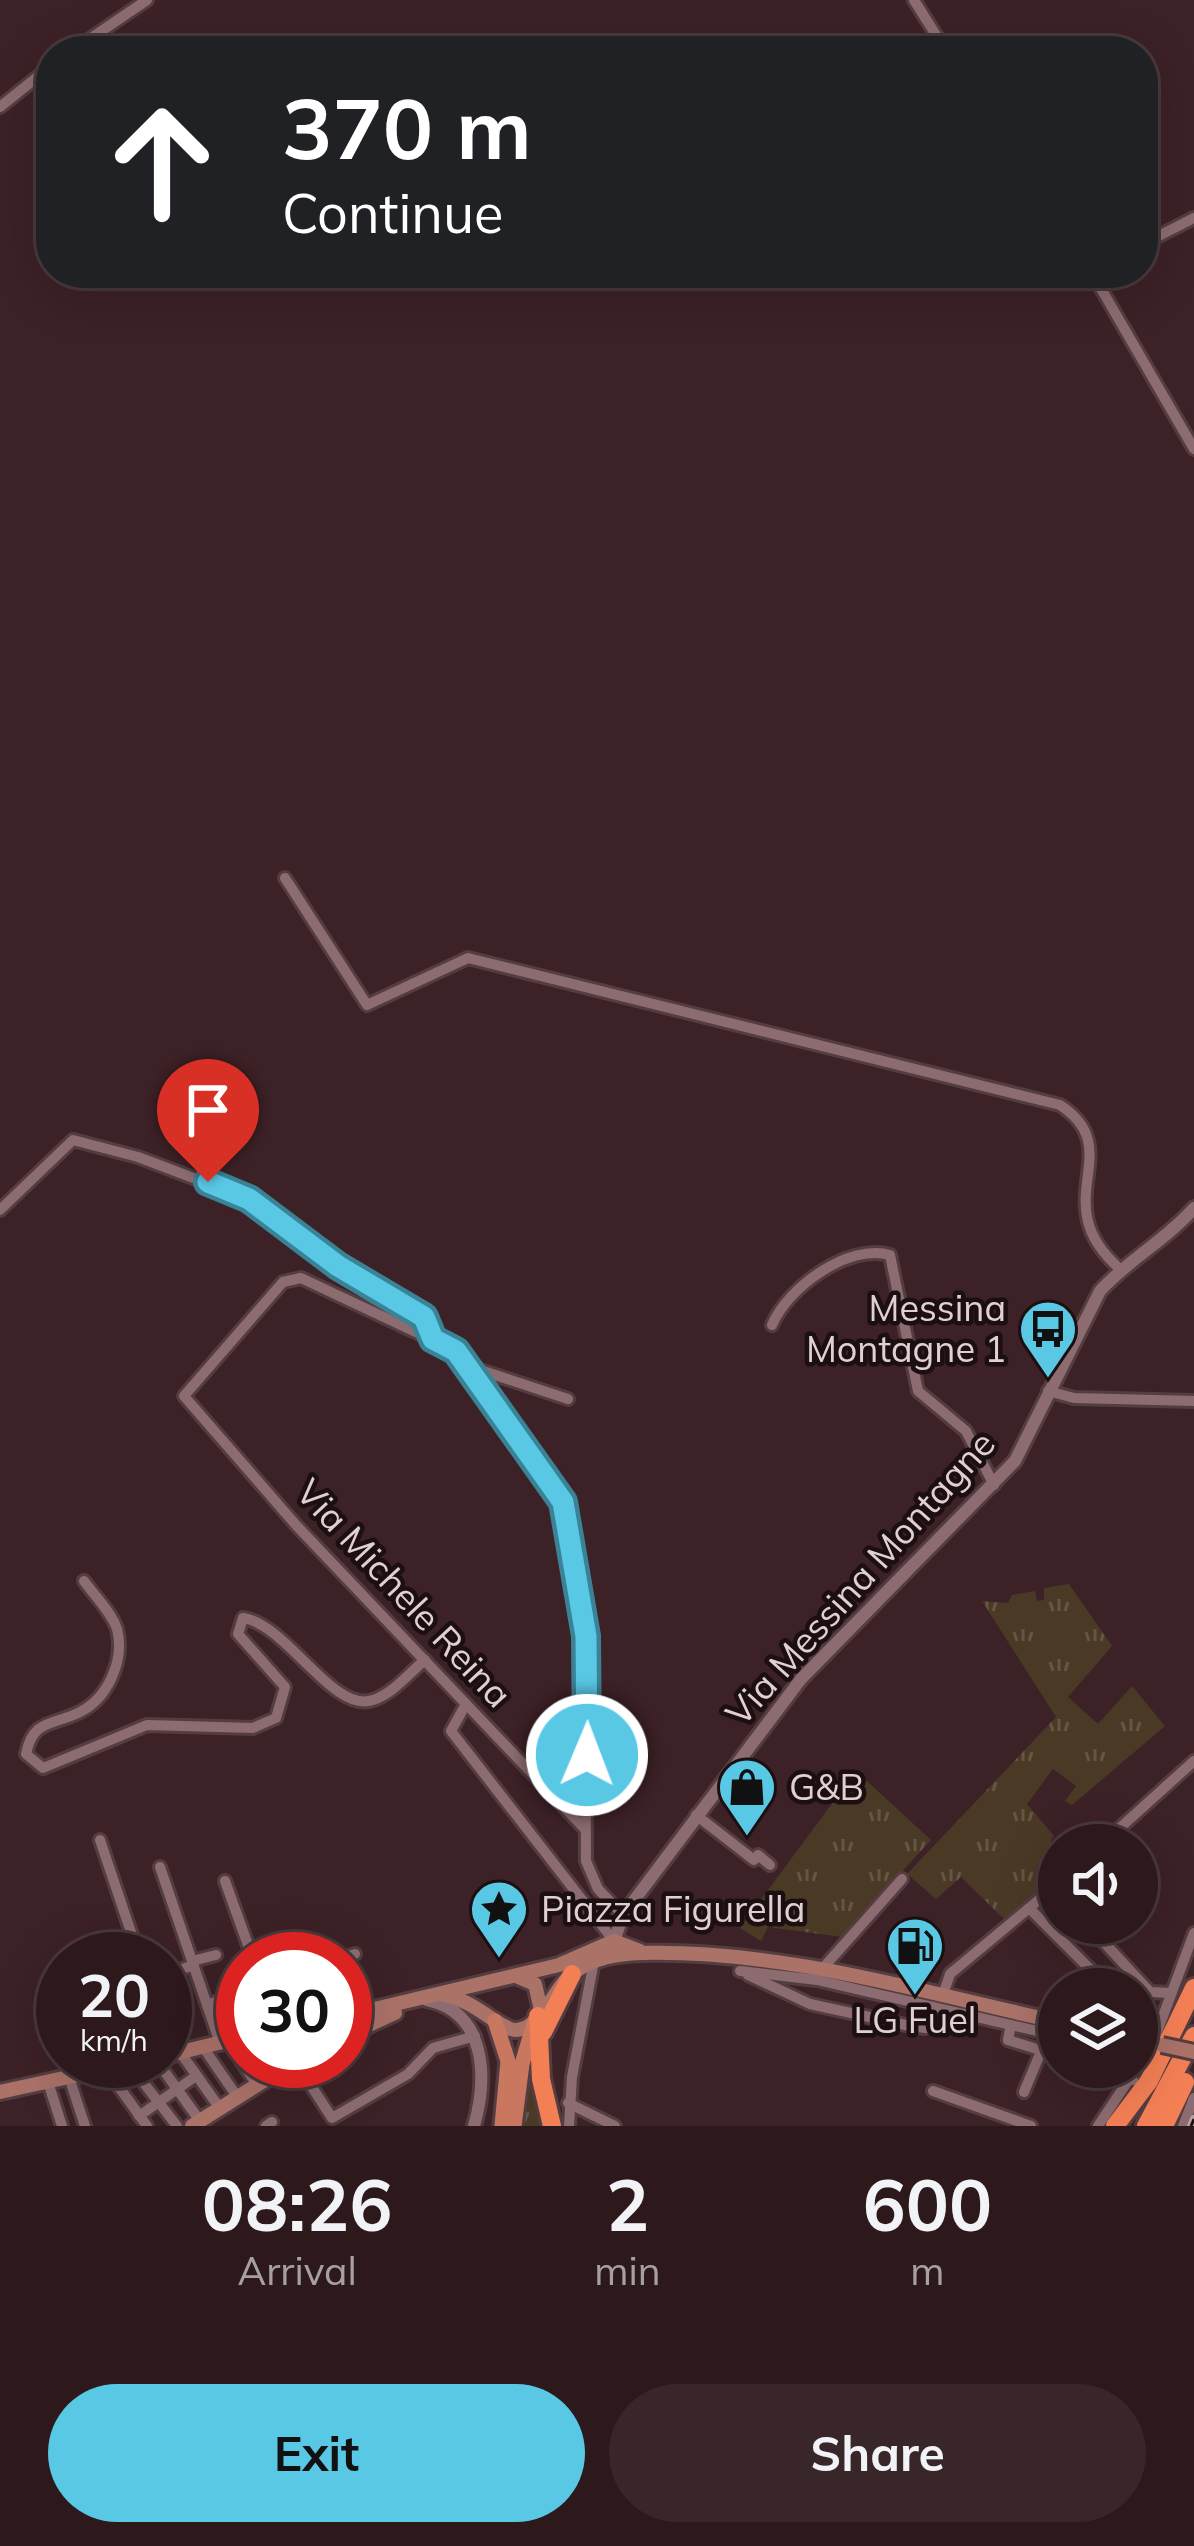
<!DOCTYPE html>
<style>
body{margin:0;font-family:Mulish,sans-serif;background:#392629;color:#f1f3f6;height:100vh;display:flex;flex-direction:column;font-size:45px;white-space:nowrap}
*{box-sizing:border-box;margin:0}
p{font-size:39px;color:#a7a0a3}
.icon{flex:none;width:66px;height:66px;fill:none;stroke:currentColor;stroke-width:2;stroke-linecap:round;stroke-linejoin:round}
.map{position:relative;height:2126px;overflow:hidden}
.drawer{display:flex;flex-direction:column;background:#2d191c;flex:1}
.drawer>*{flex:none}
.guide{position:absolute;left:36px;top:36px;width:1122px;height:252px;border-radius:48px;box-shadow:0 12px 48px #0002,0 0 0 3px #48383b;background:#202124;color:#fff;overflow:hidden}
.fabs{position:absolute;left:1038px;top:1824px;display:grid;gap:24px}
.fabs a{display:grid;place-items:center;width:120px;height:120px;border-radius:50%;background:#2d191c;box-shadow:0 12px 48px #0002,0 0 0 3px #48383b;font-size:60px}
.speed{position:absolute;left:36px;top:1932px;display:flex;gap:24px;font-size:60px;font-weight:700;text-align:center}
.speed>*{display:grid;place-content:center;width:156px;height:156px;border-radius:50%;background:#2d191c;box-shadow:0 12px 48px #0002,0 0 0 3px #48383b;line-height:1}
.speed small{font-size:30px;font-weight:400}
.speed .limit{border:18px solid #d22;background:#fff;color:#111}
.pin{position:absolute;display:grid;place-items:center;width:102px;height:102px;color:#fff;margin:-123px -51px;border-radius:50% 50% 50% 0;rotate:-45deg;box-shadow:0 0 12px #0007}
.pin .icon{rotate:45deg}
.me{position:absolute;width:132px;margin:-66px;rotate:1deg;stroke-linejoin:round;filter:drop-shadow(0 0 9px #0008)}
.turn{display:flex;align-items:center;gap:42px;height:252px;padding:0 48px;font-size:54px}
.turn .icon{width:156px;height:156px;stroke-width:2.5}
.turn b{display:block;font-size:84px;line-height:102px}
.eta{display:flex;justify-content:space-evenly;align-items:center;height:204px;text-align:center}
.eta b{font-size:72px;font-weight:700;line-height:84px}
.action{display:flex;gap:24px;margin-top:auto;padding:24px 48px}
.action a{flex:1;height:138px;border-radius:72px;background:#59c8e5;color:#111;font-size:48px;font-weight:700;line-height:138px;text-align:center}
.action a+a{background:#392629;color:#f1f3f6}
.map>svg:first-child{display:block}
.grass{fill:url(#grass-tufts)}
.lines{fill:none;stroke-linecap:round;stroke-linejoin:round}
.minor-casing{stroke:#543d41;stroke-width:16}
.tertiary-casing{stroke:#543d41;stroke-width:18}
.secondary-casing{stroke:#543d41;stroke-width:20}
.primary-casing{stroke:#543d41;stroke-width:21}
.motorway-casing{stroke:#543d41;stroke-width:24}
.minor{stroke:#8c6c70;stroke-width:10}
.tertiary{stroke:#8c6c70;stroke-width:12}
.secondary{stroke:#ab7268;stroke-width:14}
.primary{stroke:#ca7760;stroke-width:15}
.motorway{stroke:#f37f55;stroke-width:18}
.rail-casing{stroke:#b7a3a6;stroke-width:8}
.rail{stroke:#1b0f11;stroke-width:3;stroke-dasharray:9;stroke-linecap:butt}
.secondary-bridge-casing{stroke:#543d41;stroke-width:20;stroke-linecap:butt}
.secondary-bridge{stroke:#ab7268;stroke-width:14}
.route-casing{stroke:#3a8295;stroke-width:30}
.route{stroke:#59c8e5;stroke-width:21}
.labels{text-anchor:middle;stroke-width:9;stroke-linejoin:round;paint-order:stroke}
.poi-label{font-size:36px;fill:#e1cfd1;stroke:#1b0f11;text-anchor:start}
.street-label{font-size:36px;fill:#e1cfd1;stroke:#1b0f11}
</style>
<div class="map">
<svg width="1194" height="2126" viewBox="0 0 1194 2126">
<defs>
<pattern id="grass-tufts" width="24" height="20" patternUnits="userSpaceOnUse" patternTransform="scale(3)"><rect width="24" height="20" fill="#4a3925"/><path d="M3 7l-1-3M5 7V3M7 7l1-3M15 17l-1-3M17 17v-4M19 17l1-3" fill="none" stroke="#645544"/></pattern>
</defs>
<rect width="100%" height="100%" fill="#3c2126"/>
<g class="grass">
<polygon points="1069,1584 1112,1646 1068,1697 1098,1724 1132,1686 1165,1726 1072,1805 1065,1801 1076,1786 1053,1769 1027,1804 1054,1836 1044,1852 1059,1870 1059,1880 1007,1922 961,1877 936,1899 907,1874 1056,1717 982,1601 1008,1603 1012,1595 1035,1591 1037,1601 1044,1600 1044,1588"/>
<polygon points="856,1771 931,1840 842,1937 768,1927 761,1941 740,1928"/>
<polygon points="534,2044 544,2126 519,2126"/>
</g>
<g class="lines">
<g class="minor-casing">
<g id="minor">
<polyline points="914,0 946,51"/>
<polyline points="72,51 147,0"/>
<polyline points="0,107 51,66"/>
<polyline points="1143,244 1194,218"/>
<polyline points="1092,273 1194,449"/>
<path d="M285 878 367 1005 468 958 1060 1105C1130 1151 1043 1202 1120 1269"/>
<polyline points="0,1210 73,1140 138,1157 249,1199 338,1266 424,1317 433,1339"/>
<path d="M772 1325C788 1287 849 1243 890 1255L918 1391 966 1431 994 1485"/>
<polyline points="468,1366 568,1399"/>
<polyline points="1048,1391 1074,1398 1194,1401"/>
<path d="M84 1581C94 1595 112 1613 117 1629 125 1660 108 1698 80 1712 52 1726 33 1719 26 1754L43 1768 147 1725 253 1728 276 1718 285 1687 238 1634 243 1618C287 1624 333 1714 373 1700 394 1693 409 1673 425 1660"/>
<polyline points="466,1704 451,1731 614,1941"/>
<polyline points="696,1815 754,1860 758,1855 770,1865"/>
<polyline points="584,1828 296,1525 184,1396 283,1282 301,1278 456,1351 563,1502 585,1636 586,1861 598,1889 623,1915"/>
<polyline points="100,1840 140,1959"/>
<polyline points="1101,1845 1194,1761"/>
<polyline points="160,1867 220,2043"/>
<polyline points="225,1881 253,1959"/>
<polyline points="1029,1908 1092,1971"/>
<polyline points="1086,1923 1150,1992 1171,1993"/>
<polyline points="340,1959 355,1954"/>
<polyline points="192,1961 216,1955"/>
<polyline points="823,1968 902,1879"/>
<polyline points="740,1971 817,1980 1059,2036"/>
<polyline points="345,1973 352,2014"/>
<polyline points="165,1975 194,1965"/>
<polyline points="748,1975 810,2004 910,2026 925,2028 930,2007"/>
<polyline points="943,1995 950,1974 1059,1883"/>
<polyline points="207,2005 243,1992"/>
<polyline points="1011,2025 1008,2040 1059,2056"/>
<polyline points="228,2041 255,2082"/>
<polyline points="203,2047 236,2095"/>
<polyline points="180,2052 219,2107"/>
<polyline points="157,2061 200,2121"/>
<polyline points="295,2061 332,2118 408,2074 433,2048 475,2036"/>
<polyline points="129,2064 177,2126"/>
<polyline points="1093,2067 1133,2080"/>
<polyline points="106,2069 147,2126"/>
<polyline points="69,2077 85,2126"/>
<polyline points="48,2082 62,2126"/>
<polyline points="933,2091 1031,2126"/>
<polyline points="1024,2092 1050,2030"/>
<polyline points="568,2103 615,2126"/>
<polyline points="139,2116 196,2076"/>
<polyline points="266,2126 272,2122"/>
<polyline points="569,2126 572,2077 594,1961"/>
<polyline points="1098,2126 1153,2043 1194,1933"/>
<polyline points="1183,2126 1194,2098"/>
</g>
</g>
<g class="tertiary-casing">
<g id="tertiary">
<path d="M614 1941 623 1915 801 1679 1015 1461 1100 1291C1129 1259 1165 1241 1194 1208"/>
<path d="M427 2000C486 2012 488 2077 474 2126"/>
</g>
</g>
<g class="secondary-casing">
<g id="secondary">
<polyline points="516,1976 535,1984 541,2010"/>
<path d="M444 1995C475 2000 500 2030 516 2030 542 2029 554 1987 573 1973 594 1957 617 1954 642 1953 786 1950 920 1992 1059 2022"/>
<polyline points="345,2016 559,1965 614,1941 640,1951"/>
<polyline points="345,2036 395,2013"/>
<polyline points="1137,2039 1162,2045"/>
<polyline points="165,2056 243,2037"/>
<polyline points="0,2092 142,2061"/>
<polyline points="192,2126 295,2061"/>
</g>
</g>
<g class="primary-casing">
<g id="primary">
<polyline points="495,2021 508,2061 502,2126"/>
<polyline points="514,2126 522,2064 535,2020"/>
</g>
</g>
<g class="motorway-casing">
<g id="motorway">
<polyline points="538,2016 541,2079 552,2126"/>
<polyline points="543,2032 572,1974"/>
<polyline points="1115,2126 1149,2081 1194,1988"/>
<polyline points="1146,2126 1194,2036"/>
<polyline points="1164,2126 1185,2082"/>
</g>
</g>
<use href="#minor" class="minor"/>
<use href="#tertiary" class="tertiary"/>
<use href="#secondary" class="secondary"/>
<use href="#primary" class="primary"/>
<use href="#motorway" class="motorway"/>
<g class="rail-casing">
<polyline id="rail" points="1191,2126 1194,2119"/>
</g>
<use href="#rail" class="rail"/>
<g class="secondary-bridge-casing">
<polyline id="secondary-bridge" points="1162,2045 1194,2052"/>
</g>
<use href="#secondary-bridge" class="secondary-bridge"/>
</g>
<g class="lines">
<g class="route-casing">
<polyline id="route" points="208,1182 249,1199 338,1266 424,1317 433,1339 456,1351 563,1502 586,1636 587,1755"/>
</g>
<use href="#route" class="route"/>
</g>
<defs>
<g id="bus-pin" transform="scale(3)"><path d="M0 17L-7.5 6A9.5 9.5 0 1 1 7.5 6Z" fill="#59c8e5" stroke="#1b0f11"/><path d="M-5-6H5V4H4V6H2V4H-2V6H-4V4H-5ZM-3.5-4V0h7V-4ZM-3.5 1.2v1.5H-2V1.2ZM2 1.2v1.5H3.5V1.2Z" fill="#111"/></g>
<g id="shop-pin" transform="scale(3)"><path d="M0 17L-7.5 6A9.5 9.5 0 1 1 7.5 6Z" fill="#59c8e5" stroke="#1b0f11"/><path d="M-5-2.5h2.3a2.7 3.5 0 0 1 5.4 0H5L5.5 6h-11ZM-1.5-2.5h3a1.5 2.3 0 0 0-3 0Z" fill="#111"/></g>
<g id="sight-pin" transform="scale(3)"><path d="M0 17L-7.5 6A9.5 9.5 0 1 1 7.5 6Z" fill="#59c8e5" stroke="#1b0f11"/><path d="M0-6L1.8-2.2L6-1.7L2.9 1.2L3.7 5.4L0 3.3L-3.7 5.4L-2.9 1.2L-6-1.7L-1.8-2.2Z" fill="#111"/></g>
<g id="fuel-pin" transform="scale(3)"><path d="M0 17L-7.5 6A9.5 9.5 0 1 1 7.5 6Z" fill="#59c8e5" stroke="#1b0f11"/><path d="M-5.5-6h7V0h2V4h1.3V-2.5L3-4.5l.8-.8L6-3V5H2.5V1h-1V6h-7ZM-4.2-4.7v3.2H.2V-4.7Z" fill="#111"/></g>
</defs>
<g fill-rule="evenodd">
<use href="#bus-pin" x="1048" y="1329"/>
<use href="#shop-pin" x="747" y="1787"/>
<use href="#sight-pin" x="499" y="1909"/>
<use href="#fuel-pin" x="915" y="1946"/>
</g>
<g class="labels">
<g class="poi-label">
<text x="1006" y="1321" text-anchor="end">Messina<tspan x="1006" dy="41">Montagne 1</tspan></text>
<text x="789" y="1800">G&amp;B</text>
<text x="541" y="1922">Piazza Figurella</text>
<text x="915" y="2033" text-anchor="middle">LG Fuel</text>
</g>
<g class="street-label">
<text transform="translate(860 1578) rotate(-48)" y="13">Via Messina Montagne</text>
<text transform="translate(404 1593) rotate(47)" y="13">Via Michele Reina</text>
</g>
</g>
</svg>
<div class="fabs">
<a><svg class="icon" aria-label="sound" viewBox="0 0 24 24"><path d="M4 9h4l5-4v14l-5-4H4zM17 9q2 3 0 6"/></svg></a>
<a><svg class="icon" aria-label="layers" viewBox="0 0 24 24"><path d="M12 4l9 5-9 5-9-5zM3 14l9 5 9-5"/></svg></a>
</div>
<div class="speed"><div>20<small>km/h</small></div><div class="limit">30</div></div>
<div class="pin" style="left:208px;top:1182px;background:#d93025"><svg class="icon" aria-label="arrive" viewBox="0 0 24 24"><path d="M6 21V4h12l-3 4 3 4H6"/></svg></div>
<svg class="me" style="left:587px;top:1755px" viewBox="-20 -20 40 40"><circle r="17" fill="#59c8e5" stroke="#fff" stroke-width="3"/><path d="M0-11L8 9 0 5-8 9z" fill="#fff"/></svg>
<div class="guide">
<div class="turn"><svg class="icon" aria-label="ahead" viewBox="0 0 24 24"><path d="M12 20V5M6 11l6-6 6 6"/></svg><div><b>370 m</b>Continue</div></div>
</div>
</div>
<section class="drawer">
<div class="eta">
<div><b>08:26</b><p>Arrival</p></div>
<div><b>2</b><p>min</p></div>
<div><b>600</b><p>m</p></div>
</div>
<div class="action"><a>Exit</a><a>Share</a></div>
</section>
